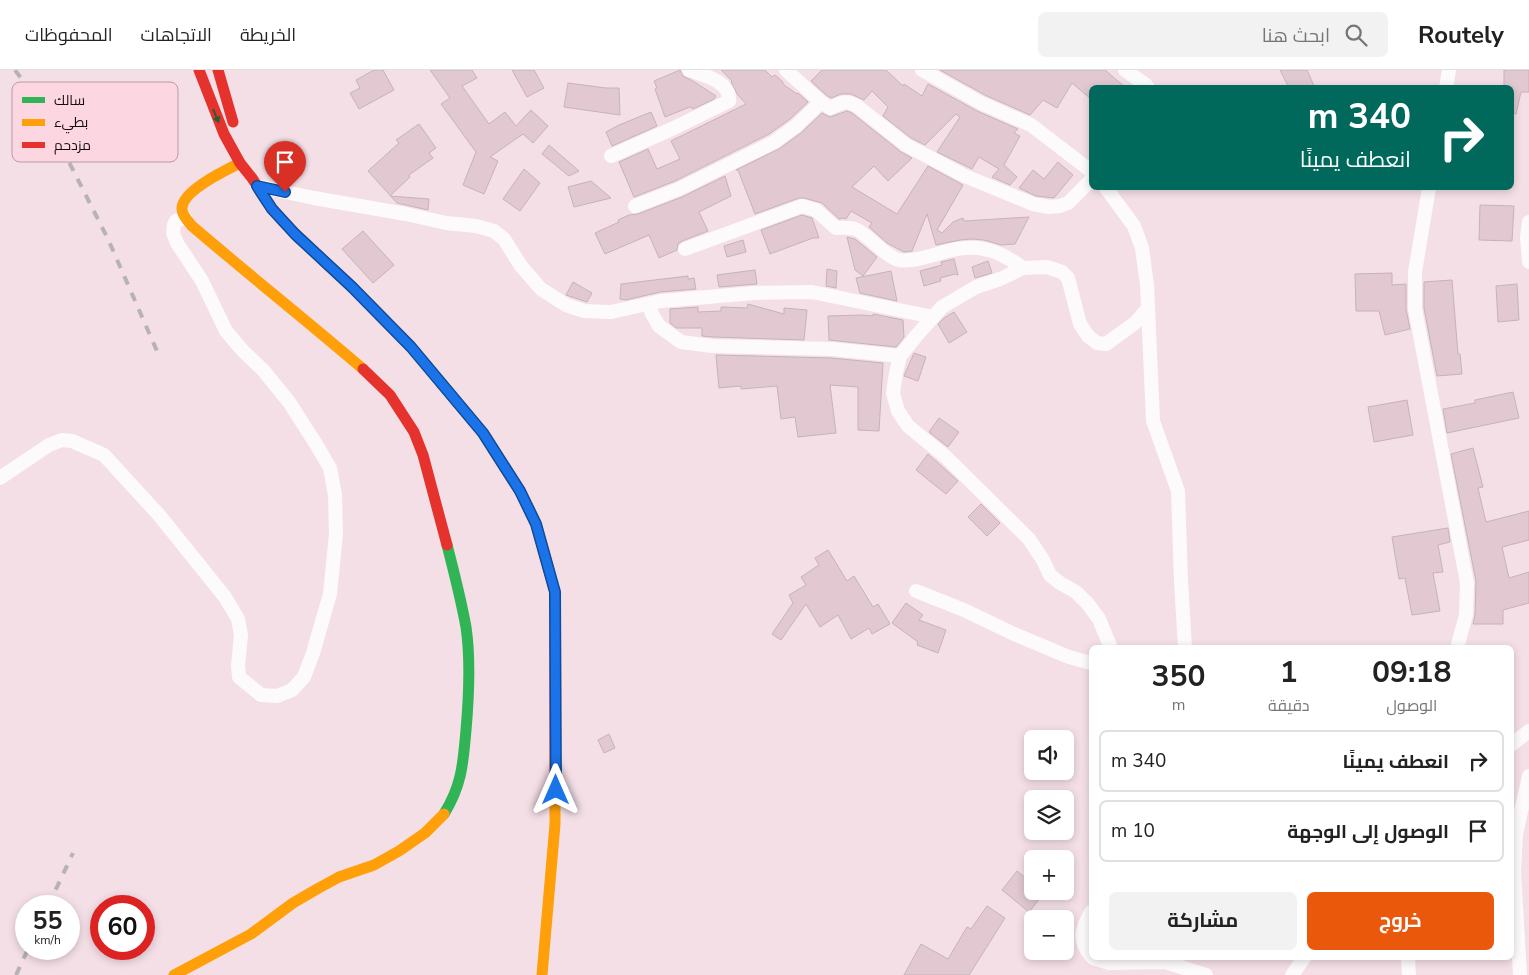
<!DOCTYPE html>
<html lang="ar">
<meta charset="utf-8">
<style>
body{margin:0;font-family:"Nunito Sans",Cairo,sans-serif;background:#f2f2f2;color:#222;direction:rtl;height:100vh;display:flex;flex-direction:column;font-size:19px;white-space:nowrap}
*{box-sizing:border-box;margin:0}
p{font-size:16px;color:#767676}
.icon{flex:none;width:28px;height:28px;fill:none;stroke:currentColor;stroke-width:2;stroke-linecap:round;stroke-linejoin:round}
.map{position:relative;flex:1;overflow:hidden;direction:ltr}
.side{position:absolute;left:1089px;top:575px;width:425px;height:315px;display:flex;flex-direction:column;background:#fff;border-radius:8px;box-shadow:0 2px 8px #0003;direction:rtl}
.side>*{flex:none}
.guide{position:absolute;left:1089px;top:15px;width:425px;height:105px;border-radius:8px;box-shadow:0 2px 8px #0003;direction:rtl;background:#00695c;color:#fff;overflow:hidden}
.controls{position:absolute;left:1024px;top:660px;display:grid;gap:10px}
.controls a{display:grid;place-items:center;width:50px;height:50px;border-radius:8px;background:#fff;box-shadow:0 2px 8px #0003;font-size:25px}
.speed{position:absolute;left:15px;top:825px;display:flex;gap:10px;font-size:25px;font-weight:700;text-align:center}
.speed>*{display:grid;place-content:center;width:65px;height:65px;border-radius:50%;background:#fff;box-shadow:0 2px 8px #0003;line-height:1}
.speed small{font-size:12px;font-weight:400}
.speed .limit{border:8px solid #d22;background:#fff;color:#111}
.pin{position:absolute;display:grid;place-items:center;width:42px;height:42px;color:#fff;margin:-51px -21px;border-radius:50% 50% 50% 0;rotate:-45deg;box-shadow:0 0 5px #0007}
.pin .icon{rotate:45deg}
.me{position:absolute;width:55px;margin:-28px;rotate:0deg;stroke-linejoin:round;filter:drop-shadow(0 0 4px #0008)}
.turn{display:flex;align-items:center;gap:18px;height:105px;padding:0 20px;font-size:22px}
.turn .icon{width:65px;height:65px;stroke-width:2.5}
.turn b{display:block;font-size:35px;line-height:42px}
.eta{display:flex;justify-content:space-evenly;align-items:center;height:85px;text-align:center}
.eta b{font-size:30px;font-weight:700;line-height:35px}
.action{display:flex;gap:10px;margin-top:auto;padding:10px 20px}
.action a{flex:1;height:58px;border-radius:8px;background:#ea580c;color:#fff;font-size:20px;font-weight:700;line-height:58px;text-align:center}
.action a+a{background:#f2f2f2;color:#222}
ul{padding:0;list-style:none}
li{display:flex;align-items:center;gap:15px;height:62px;margin:0 10px 8px;padding:0 10px;border:2px solid #e0e0e0;border-radius:8px}
li div{flex:1}
li b{display:block;font-size:19px}
li em{font-style:normal}
header{display:flex;align-items:center;gap:30px;box-sizing:border-box;height:70px;padding:0 25px;background:#fff;border-bottom:1px solid #e0e0e0}
header strong{font-size:24px}
nav{display:flex;gap:28px;margin-inline-start:auto;font-size:18px}
.search{width:350px;height:45px;background:#f2f2f2;display:flex;align-items:center;gap:12px;box-sizing:border-box;padding:0 18px;border-radius:8px;color:#767676;font-size:19px}
.map>svg:first-child{display:block}
.building{fill:#e2c8d1;stroke:#c4b4b9}
.lines{fill:none;stroke-linecap:round;stroke-linejoin:round}
.street{stroke:#fdfafb;stroke-width:14}
.fast{stroke:#30b455;stroke-width:11}
.slow{stroke:#ff9f0a;stroke-width:11}
.jam{stroke:#e5322d;stroke-width:11}
.rail{stroke:#b7b2b4;stroke-width:4;stroke-dasharray:9 9;stroke-linecap:butt}
.oneway{fill:#246032}
.route-casing{stroke:#114b97;stroke-width:12}
.route{stroke:#1a73e8;stroke-width:9}
.key{fill:#fcd7e2;stroke:#b79aa3;stroke-width:1}
.key-label{font-size:14px;fill:#170b0f}
</style>
<header>
<strong>Routely</strong>
<div class="search"><svg class="icon" aria-label="search" viewBox="0 0 24 24"><circle cx="10" cy="10" r="6"/><path d="M15 15l6 6"/></svg>ابحث هنا</div>
<nav><a>الخريطة</a><a>الاتجاهات</a><a>المحفوظات</a></nav>
</header>
<div class="map">
<svg width="1529" height="905" viewBox="0 0 1529 905">
<rect width="100%" height="100%" fill="#f4dfe6"/>
<g class="building">
<polygon points="374,0 383,0 394,20 359,39 350,23 360,18 356,10"/>
<polygon points="430,0 472,0 477,8 462,16 489,54 505,42 516,56 531,40 548,56 533,73 523,64 490,87 498,91 484,124 463,115 476,82 441,34 450,28"/>
<polygon points="512,0 534,0 544,18 527,27"/>
<polygon points="680,0 683,6 693,11 716,26 714,29 693,39 690,37 665,47 655,19 657,18 654,11"/>
<polygon points="721,0 765,0 772,7 775,5 782,11 784,15 797,24 798,23 808,32 790,49 769,64 675,111 634,127 619,92 648,79 657,99 680,89 671,71 746,34 737,24 731,12 732,11"/>
<polygon points="822,0 886,0 903,16 904,14 922,26 928,14 977,41 1018,59 1014,63 1020,66 1004,95 1017,107 1010,115 992,107 999,99 979,87 972,99 937,82 960,47 956,44 925,75 911,68 883,46 888,37 872,21 864,30 851,24 841,24 831,28 826,25 811,11"/>
<polygon points="940,0 1105,0 1126,18 1091,18 1091,29 1072,13 1057,38 1043,30 1030,45 985,25"/>
<polygon points="1280,0 1307,0 1315,18 1289,18"/>
<polygon points="1504,0 1529,0 1529,22 1521,22 1516,44 1511,43 1511,18 1504,18"/>
<polygon points="568,13 606,18 619,18 620,45 564,37"/>
<polygon points="847,41 852,43 901,82 912,88 888,111 874,96 852,117 897,144 928,96 963,115 937,160 942,163 953,152 963,148 964,151 1029,147 1015,174 1001,175 984,170 971,169 960,170 936,175 927,144 912,181 904,182 887,173 869,157 872,153 851,141 846,149 843,148 839,149 822,133 804,128 799,128 755,144 738,100 736,100 779,79 801,63 822,43 830,47"/>
<polygon points="651,42 657,56 612,76 606,62 619,55"/>
<polygon points="419,54 436,78 429,83 433,88 409,105 410,107 390,126 429,129 428,140 397,133 368,101 399,73 396,70"/>
<polygon points="549,75 579,101 569,106 542,84"/>
<polygon points="1058,92 1073,105 1054,128 1036,126 1019,118 1033,100 1044,109"/>
<polygon points="524,99 540,113 520,141 503,129"/>
<polygon points="725,106 731,126 699,142 708,161 682,171 678,174 677,180 659,188 649,165 605,184 595,163 619,152 618,150 629,145 638,144 682,127"/>
<polygon points="591,111 611,128 574,137 568,117"/>
<polygon points="1480,135 1514,136 1512,171 1479,170"/>
<polygon points="802,145 812,148 819,168 813,168 770,184 761,160"/>
<polygon points="363,161 394,195 373,213 342,179"/>
<polygon points="847,167 855,169 877,187 863,206 855,200"/>
<polygon points="743,170 746,182 727,187 724,176"/>
<polygon points="954,189 958,205 955,204 940,208 941,211 924,216 920,201 942,195 941,192"/>
<polygon points="988,191 992,203 975,208 972,197"/>
<polygon points="827,199 837,201 836,218 826,216"/>
<polygon points="755,200 757,214 719,217 717,205"/>
<polygon points="891,201 897,231 860,223 856,208"/>
<polygon points="1392,203 1392,215 1406,214 1406,239 1410,259 1385,265 1379,241 1356,241 1355,204"/>
<polygon points="688,206 688,209 694,208 696,219 660,222 626,230 620,229 621,214"/>
<polygon points="1452,210 1458,284 1460,284 1462,304 1437,306 1424,238 1424,212"/>
<polygon points="573,212 592,223 587,232 566,225"/>
<polygon points="1517,214 1519,250 1498,252 1496,216"/>
<polygon points="748,234 784,244 784,238 807,240 804,270 713,267 702,266 702,258 676,258 670,253 670,239 698,237 698,242 721,241 721,237 747,238"/>
<polygon points="954,242 967,262 949,273 938,254 944,248"/>
<polygon points="873,244 903,250 904,267 896,277 829,270 828,246 862,245 873,246"/>
<polygon points="914,283 926,287 918,311 904,306"/>
<polygon points="716,285 831,288 883,293 879,361 858,360 858,317 830,315 836,363 798,367 795,347 781,349 777,316 741,319 741,316 719,318"/>
<polygon points="1513,322 1519,348 1447,363 1443,339 1475,333 1475,330"/>
<polygon points="1407,330 1413,365 1374,372 1368,337"/>
<polygon points="939,348 959,362 948,377 929,362"/>
<polygon points="1473,378 1483,417 1478,418 1486,452 1529,441 1529,470 1502,477 1509,508 1529,502 1529,533 1503,540 1503,554 1473,554 1475,545 1476,511 1451,384"/>
<polygon points="928,384 958,411 946,424 916,400"/>
<polygon points="981,434 1000,453 987,466 968,447"/>
<polygon points="1448,458 1450,472 1438,475 1443,502 1433,503 1440,541 1412,545 1405,508 1399,509 1392,467"/>
<polygon points="828,480 847,511 854,506 873,537 878,534 890,554 872,564 869,558 851,569 838,545 820,557 806,534 781,570 772,564 793,533 789,525 806,515 801,507 819,495 815,488"/>
<polygon points="906,533 923,545 919,550 946,560 938,583 917,575 918,572 892,553"/>
<polygon points="609,664 615,678 604,683 598,670"/>
<polygon points="1017,801 1032,813 1032,821 1046,821 1029,842 1002,820"/>
<polygon points="987,836 1005,848 969,905 904,905 921,874 948,889 967,857 971,859"/>
</g>
<g class="lines">
<g class="street">
<path d="M786 0 821 32 830 38C842 33 845 29 857 36L906 75 965 106 1033 134 1049 137 1060 136 1068 133 1091 110"/>
<polyline points="922,0 981,33 1031,55 1091,101"/>
<polyline points="1125,0 1146,15 1148,18"/>
<polyline points="1446,18 1449,0"/>
<path d="M611 86 674 58 729 31C731 12 704 5 689 0"/>
<polyline points="257,116 314,128 406,144 446,153 476,156 494,161 504,169 521,196 541,219 566,235 584,241 611,242 661,231 754,223 812,222 933,247"/>
<polyline points="1106,118 1134,156 1142,178 1147,215 1153,351 1178,421 1181,511 1185,578"/>
<polyline points="1429,118 1415,202 1415,239 1467,513 1466,545 1457,578"/>
<polyline points="635,136 679,119 774,72 796,56 821,32"/>
<polyline points="1529,152 1527,167 1529,192"/>
<path d="M685 179 802 136 816 140 836 158C842 158 849 157 855 159 866 162 885 187 899 190 910 192 926 187 937 184 972 173 993 176 1023 198"/>
<polyline points="650,234 651,242 659,256 681,272 712,276 832,279 900,286"/>
<polyline points="0,408 49,375 62,370 72,371 104,385 159,445 225,527 238,549 241,565 238,596 239,607 261,625 277,626 292,620 304,607 313,583 330,524 336,464 335,425 330,398 316,374 289,332 263,300 243,281 226,261 202,211 177,173 173,163 174,155 176,151 185,147"/>
<polyline points="916,521 964,540 1014,564 1069,587 1091,593"/>
<polyline points="1111,578 1099,549 1088,534 1076,522 1060,513 1050,505 1043,490 1029,469 946,387 908,356 898,341 893,323 896,303 900,286 917,265 942,237 976,217 1000,209 1023,198 1047,197 1062,202 1068,208 1080,254 1088,266 1097,273 1106,274 1117,266 1135,253 1148,238"/>
<polyline points="1511,675 1529,661"/>
<path d="M1091 842C1082 859 1077 869 1091 886"/>
<polyline points="1093,888 1109,893 1165,892 1206,905"/>
<polyline points="1408,888 1409,905"/>
<polyline points="1292,905 1304,888"/>
<polyline points="1520,905 1514,802 1516,764 1529,706"/>
</g>
<g class="fast">
<polyline points="299,168 352,217 411,277 483,363 493,379"/>
<path d="M444 744C462 715 463 694 466 660 469 626 471 591 466 557 461 530 454 502 447 475"/>
</g>
<g class="slow">
<path d="M240 93C226 100 181 121 182 139 182 145 188 151 192 156 248 204 307 251 363 299"/>
<polyline points="174,905 251,864 293,833 317,819 339,807 374,795 399,781 425,763 444,744"/>
<polyline points="542,905 555,754 555,708"/>
</g>
<g class="jam">
<polyline points="199,0 224,64 240,93 252,108 272,139 299,168"/>
<polyline points="218,0 233,52"/>
<polyline points="363,299 390,325 414,362 423,385 447,475"/>
<polyline points="493,379 520,421 536,454 555,522 555,708"/>
</g>
<g class="rail">
<polyline points="15,0 37,29 108,169 157,281"/>
<polyline points="48,836 73,783"/>
<polyline points="16,905 28,879"/>
</g>
</g>
<defs><path id="oneway-solid" d="M-6-.8H1V-3.2L6.5 0L1 3.2V.8H-6Z" transform="scale(1.25)"/></defs>
<use class="oneway" href="#oneway-solid" transform="translate(216 46) rotate(68)"/>
<g class="lines">
<g class="route-casing">
<polyline id="route" points="285,122 257,116 272,139 295,164 352,217 411,277 483,363 520,421 536,454 555,522 556,720"/>
</g>
<use href="#route" class="route"/>
</g>
<rect x="12" y="12" width="166" height="80" rx="8" class="key"/>
<rect x="22" y="27" width="23" height="6" fill="#30b455"/>
<rect x="22" y="49" width="23" height="7" fill="#ff9f0a"/>
<rect x="22" y="72" width="23" height="6" fill="#e5322d"/>
<g class="key-label">
<text x="54" y="35">سالك</text>
<text x="54" y="57">بطيء</text>
<text x="54" y="80">مزدحم</text>
</g>
</svg>
<div class="controls">
<a><svg class="icon" aria-label="sound" viewBox="0 0 24 24"><path d="M4 9h4l5-4v14l-5-4H4zM17 9q2 3 0 6"/></svg></a>
<a><svg class="icon" aria-label="layers" viewBox="0 0 24 24"><path d="M12 4l9 5-9 5-9-5zM3 14l9 5 9-5"/></svg></a>
<a>+</a>
<a>−</a>
</div>
<div class="speed"><div>55<small>km/h</small></div><div class="limit">60</div></div>
<div class="pin" style="left:285px;top:122px;background:#d93025"><svg class="icon" aria-label="arrive" viewBox="0 0 24 24"><path d="M6 21V4h12l-3 4 3 4H6"/></svg></div>
<svg class="me" style="left:556px;top:720px" viewBox="-20 -20 40 40"><path d="M0-17L14 15 0 8-14 15z" fill="#1a73e8" stroke="#fff" stroke-width="4"/></svg>
<div class="guide">
<div class="turn"><svg class="icon" aria-label="right" viewBox="0 0 24 24"><path d="M7 20v-9h11M14 6l5 5-5 5"/></svg><div><b>340 m</b>انعطف يمينًا</div></div>
</div>
<section class="side">
<div class="eta">
<div><b>09:18</b><p>الوصول</p></div>
<div><b>1</b><p>دقيقة</p></div>
<div><b>350</b><p>m</p></div>
</div>
<ul>
<li><svg class="icon" aria-label="right" viewBox="0 0 24 24"><path d="M7 20v-9h11M14 6l5 5-5 5"/></svg><div><b>انعطف يمينًا</b></div><em>340 m</em></li>
<li><svg class="icon" aria-label="arrive" viewBox="0 0 24 24"><path d="M6 21V4h12l-3 4 3 4H6"/></svg><div><b>الوصول إلى الوجهة</b></div><em>10 m</em></li>
</ul>
<div class="action"><a>خروج</a><a>مشاركة</a></div>
</section>
</div>
